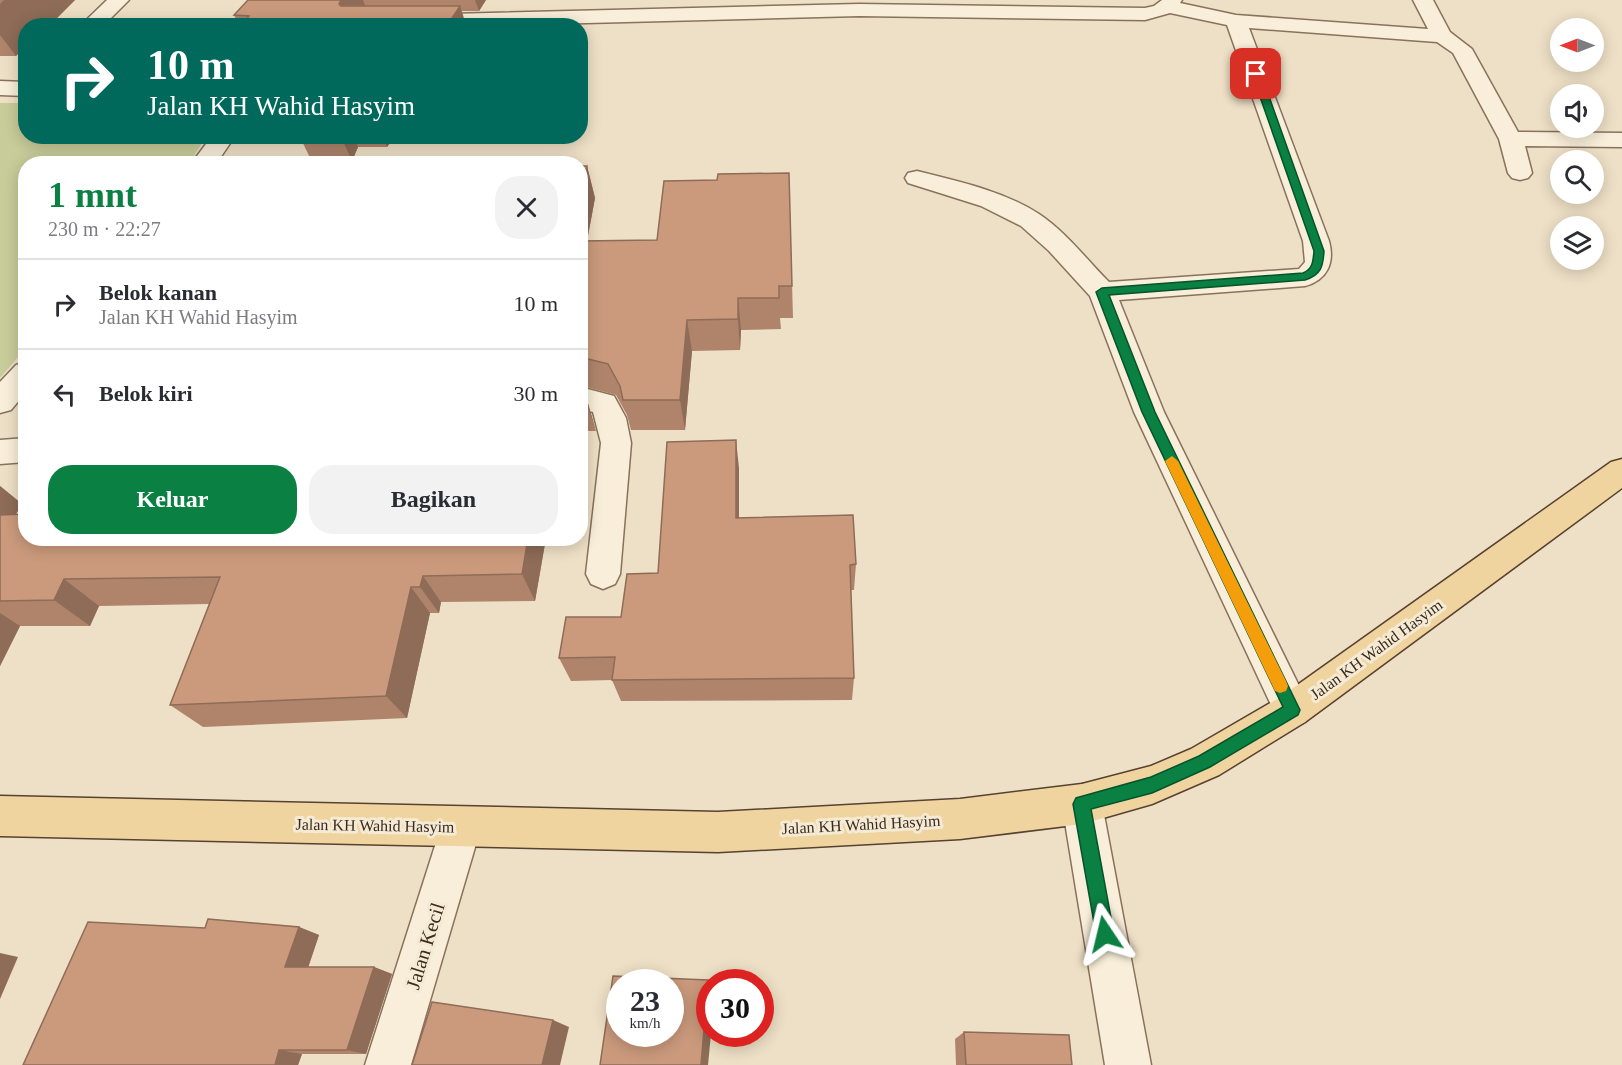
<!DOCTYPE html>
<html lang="id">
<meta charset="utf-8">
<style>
body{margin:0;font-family:Georgia,serif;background:#f2f2f3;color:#2b2b33;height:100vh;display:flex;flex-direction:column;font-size:22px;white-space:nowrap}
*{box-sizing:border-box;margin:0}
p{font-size:20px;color:#7c7c81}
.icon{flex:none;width:33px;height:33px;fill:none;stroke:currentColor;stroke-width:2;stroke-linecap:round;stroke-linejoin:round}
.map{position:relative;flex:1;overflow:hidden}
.panel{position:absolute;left:18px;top:156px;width:570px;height:390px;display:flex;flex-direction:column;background:#fff;border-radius:24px;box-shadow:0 3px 15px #0003}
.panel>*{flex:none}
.hud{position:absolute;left:18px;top:18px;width:570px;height:126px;border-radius:24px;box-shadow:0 3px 15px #0003;background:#00695c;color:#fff;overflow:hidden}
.needle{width:39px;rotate:270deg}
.tools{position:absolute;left:1550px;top:18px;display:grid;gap:12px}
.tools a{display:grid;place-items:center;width:54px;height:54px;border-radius:50%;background:#fff;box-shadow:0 3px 15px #0003;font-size:30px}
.speed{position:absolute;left:606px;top:969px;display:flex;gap:12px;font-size:30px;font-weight:700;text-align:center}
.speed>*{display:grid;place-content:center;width:78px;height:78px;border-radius:50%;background:#fff;box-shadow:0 3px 15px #0003;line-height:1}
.speed small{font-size:15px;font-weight:400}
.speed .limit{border:9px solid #d22;background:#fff;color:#111}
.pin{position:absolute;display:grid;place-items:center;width:51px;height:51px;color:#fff;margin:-26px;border-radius:12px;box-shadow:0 3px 9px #0006}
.me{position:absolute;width:66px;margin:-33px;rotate:350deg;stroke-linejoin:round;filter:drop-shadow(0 0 4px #0008)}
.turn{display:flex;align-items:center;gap:21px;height:126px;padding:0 30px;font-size:27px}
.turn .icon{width:78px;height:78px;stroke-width:2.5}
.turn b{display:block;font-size:42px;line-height:51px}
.round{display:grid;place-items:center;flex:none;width:63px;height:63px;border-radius:24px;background:#f2f2f3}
.overview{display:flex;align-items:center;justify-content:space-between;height:102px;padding:0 30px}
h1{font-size:36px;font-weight:700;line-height:45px;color:#0b8043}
.cta{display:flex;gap:12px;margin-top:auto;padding:12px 30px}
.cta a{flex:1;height:69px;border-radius:24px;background:#0b8043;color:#fff;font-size:24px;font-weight:700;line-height:69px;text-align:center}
.cta a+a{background:#f2f2f3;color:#2b2b33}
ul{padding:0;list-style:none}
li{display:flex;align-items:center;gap:18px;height:90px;padding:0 30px;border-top:2px solid #e1e1e2}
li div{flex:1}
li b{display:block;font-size:22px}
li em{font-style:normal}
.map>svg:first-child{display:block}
.green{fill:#c8cc9a}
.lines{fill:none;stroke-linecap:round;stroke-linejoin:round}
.minor-casing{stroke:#89725c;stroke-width:3}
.major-casing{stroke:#574130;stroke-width:3}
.minor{fill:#f8eed9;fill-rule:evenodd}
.major{fill:#f0d49f;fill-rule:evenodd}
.wall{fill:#af846b}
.shaded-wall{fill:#8e6c57}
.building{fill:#cb9a7c;stroke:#8e6c57;stroke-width:1.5;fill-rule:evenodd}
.route{fill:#0b8043;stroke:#07532c;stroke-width:1.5}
.slow{fill:#f59e0b}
.labels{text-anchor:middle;stroke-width:6;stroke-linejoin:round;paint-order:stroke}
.street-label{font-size:16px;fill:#392b1f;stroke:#f5ebd5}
.near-street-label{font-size:20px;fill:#392b1f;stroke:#f5ebd5}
</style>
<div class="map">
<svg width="1622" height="1065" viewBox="0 0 1622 1065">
<rect width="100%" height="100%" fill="#eee0c6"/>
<polygon class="green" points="0,103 25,103 26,136 206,137 189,163 26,164 25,349 0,378"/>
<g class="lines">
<g class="minor-casing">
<g id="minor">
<polygon points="107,0 129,0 103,26 80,26"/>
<path d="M1162 0H1182L1180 3 1236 15 1428 29 1413 0H1433L1450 32 1472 49 1518 132 1622 133V147L1525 146 1532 173 1528 178 1520 180 1512 178 1508 173 1499 139 1453 53 1437 42 1249 28 1329 241C1335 263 1327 280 1305 286L1119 300 1164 412 1311 710 1305 722 1292 728 1279 722 1134 412 1090 296 1049 251 1021 226 981 206 908 183 905 178 908 173 917 171C957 181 1004 191 1039 214 1066 232 1086 259 1109 282L1299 269 1305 262 1303 241 1227 25 1170 13 1145 20 859 16 473 26H350L353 22 368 16 859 4 1145 8 1154 6Z"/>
<polygon points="0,81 26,82 26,96 0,95"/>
<polygon points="212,136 235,136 216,164 191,164"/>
<polygon points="26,362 26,392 11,410 0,413 0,382 16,365"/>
<polygon points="580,387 614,396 626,418 631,443 620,574 615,584 603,589 591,584 586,574 601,443 593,412 580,409"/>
<polygon points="26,438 26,462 0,464 0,440"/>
<polygon points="1082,784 1096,790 1102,804 1151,1065 1105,1065 1062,804 1068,790"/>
<polygon points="461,807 475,813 481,827 411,1065 365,1065 441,827 447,813"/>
</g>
</g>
<g class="major-casing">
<polygon id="major" points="1622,459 1622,488 1305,722 1219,775 1152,804 1082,824 960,839 718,852 0,836 0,796 718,812 960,799 1082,784 1151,766 1191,749 1279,698 1611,462"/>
</g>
<use href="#minor" class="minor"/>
<use href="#major" class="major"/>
</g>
<g class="wall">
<polygon points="0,0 75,0 49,26 26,26 16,56 0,56"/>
<polygon points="248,0 486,0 479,11 462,11 466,26 239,26 234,15"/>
<polygon points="302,136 395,136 387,147 358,147 352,161 312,162 301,139"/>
<polygon points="580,166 587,166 595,198 587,241 657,240 717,180 789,173 793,318 780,318 781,329 741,330 740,350 692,351 685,430 631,430 627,415 616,395 583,386 596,431 580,431"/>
<polygon points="739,468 739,518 856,564 854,590 851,590 854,678 852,700 621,701 612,680 571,681 559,658 621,617 658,573"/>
<polygon points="0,486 22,504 16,514 26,538 546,538 535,601 441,602 439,613 430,613 407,718 203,727 170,705 209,604 99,606 90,626 20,626 0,666"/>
<polygon points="299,927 319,935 308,967 374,967 392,974 366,1054 302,1054 298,1065 23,1065 205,928"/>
<polygon points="964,1032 1072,1065 956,1065 955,1039"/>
</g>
<g class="shaded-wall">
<polygon points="4,0 75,0 49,26 26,26 26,47 16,56 0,35 0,4"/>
<polygon points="341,0 363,0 368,14 351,21 339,4"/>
<polygon points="475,0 486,0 479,11"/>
<polygon points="460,6 466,26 447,26"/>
<polygon points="343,136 353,136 358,147 352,161 342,139"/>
<polygon points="383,136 395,136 387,147"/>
<polygon points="587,166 595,198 581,273 580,201"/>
<polygon points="738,298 741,330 740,350 738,319"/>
<polygon points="687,320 692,351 685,430 680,400"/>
<polygon points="582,383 591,414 596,431 586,401"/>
<polygon points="736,440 739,468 739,544 736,518"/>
<polygon points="0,486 22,504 0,541"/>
<polygon points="528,538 546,538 535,601 522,574"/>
<polygon points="423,576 441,602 439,613 420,587"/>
<polygon points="64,579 99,606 90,626 54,600"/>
<polygon points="411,587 430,613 407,718 386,696"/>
<polygon points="0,613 20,626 0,666"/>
<polygon points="299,927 319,935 306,974 285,967"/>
<polygon points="0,953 18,957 0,999"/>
<polygon points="374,967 392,974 366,1054 347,1050"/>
<polygon points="708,980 710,982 710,1034 711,1034 708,1065 701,1065"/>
<polygon points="553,1020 569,1027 560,1065 542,1065"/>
<polygon points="279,1050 302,1054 298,1065 275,1065"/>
</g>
<g class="building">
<polygon points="248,0 341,0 339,4 341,6 460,6 447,26 302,26 244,22 249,16 234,15"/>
<polygon points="302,136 343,136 342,139 301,139"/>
<polygon points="580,166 587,166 580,201"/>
<polygon points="789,173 792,286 779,286 779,298 738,298 738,319 687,320 680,400 623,400 620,386 608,364 580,357 580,241 657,240 664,181 717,180 718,174"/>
<polygon points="580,383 582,383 586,401 580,401"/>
<polygon points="736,440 736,518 853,515 856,564 850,565 854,678 612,680 615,657 559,658 566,617 621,617 627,574 658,573 667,442"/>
<polygon points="26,514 26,538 528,538 522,574 423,576 420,587 411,587 386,696 170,705 220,577 64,579 54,600 0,601 0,515"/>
<polygon points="208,919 299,927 285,967 374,967 347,1050 279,1050 275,1065 23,1065 88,922 205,928"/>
<path d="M613 976 708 980 701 1065H600ZM620 982H670V1034H620Z"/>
<polygon points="432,1002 553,1020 542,1065 412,1065"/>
<polygon points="964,1032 1069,1035 1072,1065 966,1065"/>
</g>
<path class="route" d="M1253 72 1261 74 1324 251C1323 267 1321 275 1305 280L1109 295 1155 412 1300 710 1298 715 1210 767 1152 793 1091 809 1114 934 1111 941 1105 943 1099 941 1096 934 1073 804 1076 798 1151 777 1199 756 1283 707 1142 412 1096 292 1102 288 1303 273C1313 269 1313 261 1314 251L1252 74Z"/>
<polygon class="slow" points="1172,456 1178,461 1286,681 1288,686 1286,691 1280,693 1275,691 1165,461"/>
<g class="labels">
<g class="street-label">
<text transform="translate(1376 649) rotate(-36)" y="6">Jalan KH Wahid Hasyim</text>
<text transform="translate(861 824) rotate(-3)" y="6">Jalan KH Wahid Hasyim</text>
<text transform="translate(375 825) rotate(1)" y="6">Jalan KH Wahid Hasyim</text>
</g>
<g class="near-street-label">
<text transform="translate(425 946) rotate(-73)" y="7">Jalan Kecil</text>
</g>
</g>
</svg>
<div class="tools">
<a><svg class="needle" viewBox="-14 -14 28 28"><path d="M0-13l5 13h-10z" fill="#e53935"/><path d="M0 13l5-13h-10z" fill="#7c7c81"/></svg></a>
<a><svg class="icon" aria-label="sound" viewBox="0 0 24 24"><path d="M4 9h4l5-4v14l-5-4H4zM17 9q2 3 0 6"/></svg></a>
<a><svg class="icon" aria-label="search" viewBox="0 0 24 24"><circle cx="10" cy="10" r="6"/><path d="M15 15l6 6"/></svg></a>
<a><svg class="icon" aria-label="layers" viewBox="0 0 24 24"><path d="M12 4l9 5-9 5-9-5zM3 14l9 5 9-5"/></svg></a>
</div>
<div class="speed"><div>23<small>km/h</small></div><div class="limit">30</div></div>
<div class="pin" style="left:1256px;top:74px;background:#d93025"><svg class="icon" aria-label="arrive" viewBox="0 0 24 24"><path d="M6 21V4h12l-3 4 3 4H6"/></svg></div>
<svg class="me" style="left:1105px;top:934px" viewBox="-20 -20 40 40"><path d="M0-17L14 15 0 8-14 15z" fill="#0b8043" stroke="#fff" stroke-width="4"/></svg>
<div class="hud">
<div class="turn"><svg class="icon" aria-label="right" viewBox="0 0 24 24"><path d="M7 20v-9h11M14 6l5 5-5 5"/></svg><div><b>10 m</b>Jalan KH Wahid Hasyim</div></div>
</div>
<section class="panel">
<div class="overview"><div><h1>1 mnt</h1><p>230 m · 22:27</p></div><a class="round"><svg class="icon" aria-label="close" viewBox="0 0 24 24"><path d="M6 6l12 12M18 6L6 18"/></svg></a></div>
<ul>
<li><svg class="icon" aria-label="right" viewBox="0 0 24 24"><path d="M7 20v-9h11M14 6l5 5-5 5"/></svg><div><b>Belok kanan</b><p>Jalan KH Wahid Hasyim</p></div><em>10 m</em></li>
<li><svg class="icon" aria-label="left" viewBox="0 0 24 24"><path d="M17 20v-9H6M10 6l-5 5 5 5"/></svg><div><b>Belok kiri</b></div><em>30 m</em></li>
</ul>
<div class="cta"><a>Keluar</a><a>Bagikan</a></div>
</section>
</div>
